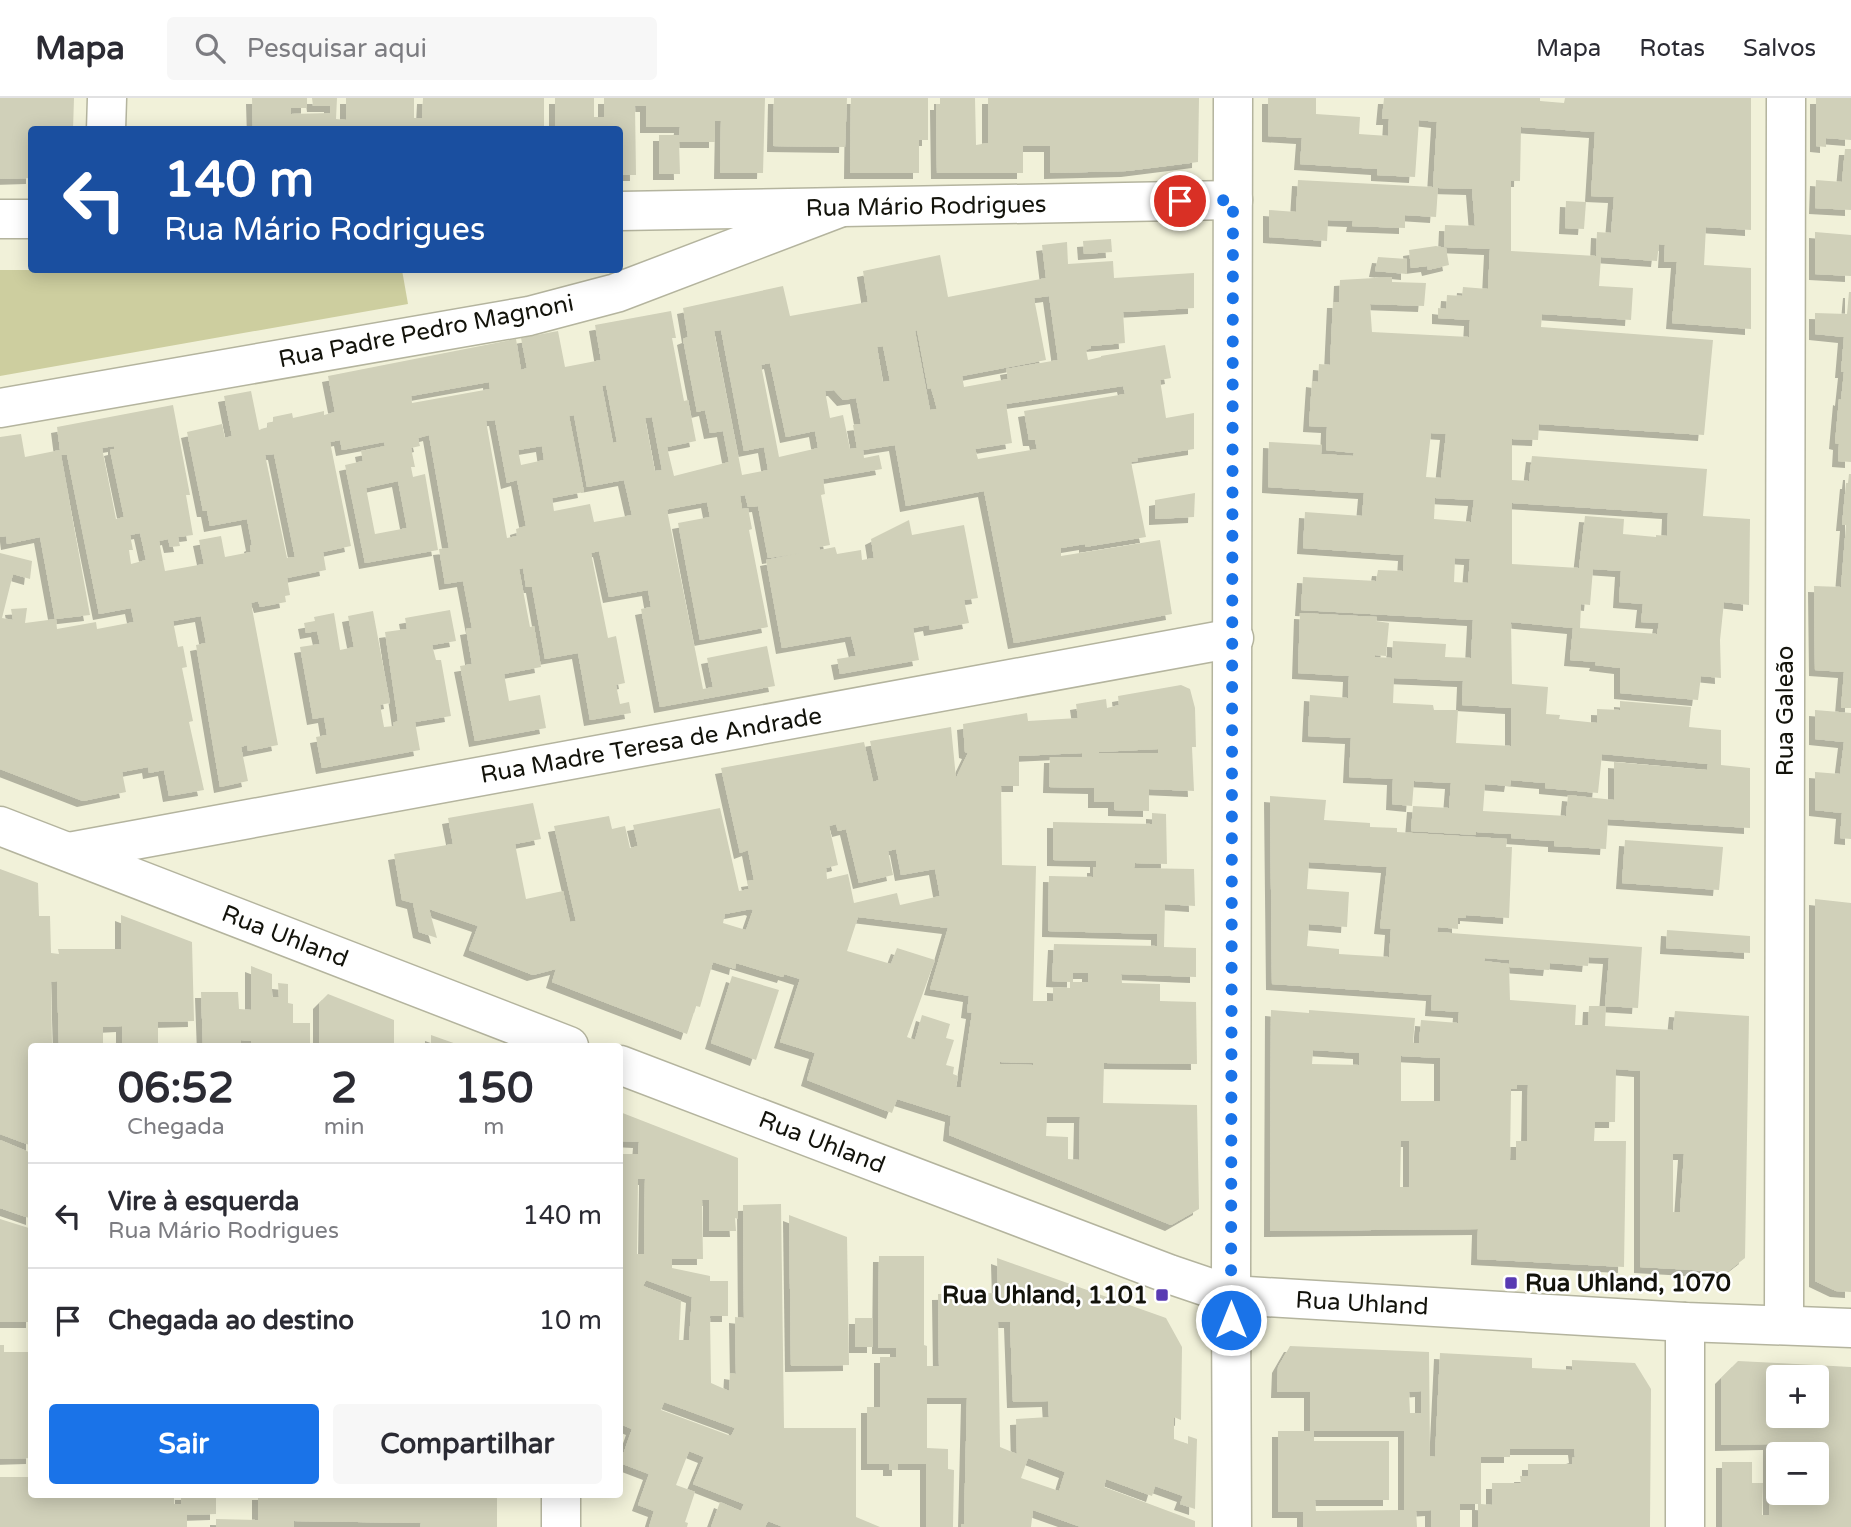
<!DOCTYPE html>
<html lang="pt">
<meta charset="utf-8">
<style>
body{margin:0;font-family:"Varela Round",sans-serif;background:#f7f7f7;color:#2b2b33;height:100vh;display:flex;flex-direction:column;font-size:26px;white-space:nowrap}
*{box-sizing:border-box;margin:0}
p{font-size:23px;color:#7c7c81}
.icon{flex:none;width:38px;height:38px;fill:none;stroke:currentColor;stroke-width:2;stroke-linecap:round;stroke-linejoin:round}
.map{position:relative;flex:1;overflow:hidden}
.details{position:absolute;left:28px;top:945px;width:595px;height:455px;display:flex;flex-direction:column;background:#fff;border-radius:7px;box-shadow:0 4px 18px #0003}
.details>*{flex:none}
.top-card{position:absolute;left:28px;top:28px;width:595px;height:147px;border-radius:7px;box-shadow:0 4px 18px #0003;background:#1a4fa0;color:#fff;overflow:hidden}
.fabs{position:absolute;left:1766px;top:1267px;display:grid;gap:14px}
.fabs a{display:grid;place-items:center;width:63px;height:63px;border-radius:7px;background:#fff;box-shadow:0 4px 18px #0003;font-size:35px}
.pin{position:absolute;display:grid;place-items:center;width:60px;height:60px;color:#fff;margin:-30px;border:4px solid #fff;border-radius:50%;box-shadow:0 2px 7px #0007}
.me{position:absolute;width:77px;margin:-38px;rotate:0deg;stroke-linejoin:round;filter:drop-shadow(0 0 5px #0008)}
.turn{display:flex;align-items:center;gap:24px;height:147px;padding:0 21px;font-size:32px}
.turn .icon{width:91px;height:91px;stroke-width:2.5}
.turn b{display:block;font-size:49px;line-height:60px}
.eta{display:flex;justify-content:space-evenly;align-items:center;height:119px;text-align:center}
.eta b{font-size:42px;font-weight:800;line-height:49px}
.action{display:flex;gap:14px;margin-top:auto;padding:14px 21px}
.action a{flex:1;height:80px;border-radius:7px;background:#1a73e8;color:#fff;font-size:28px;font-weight:800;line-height:80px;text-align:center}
.action a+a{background:#f7f7f7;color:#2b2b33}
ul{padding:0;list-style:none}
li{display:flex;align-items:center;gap:21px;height:105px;padding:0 21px;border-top:2px solid #e1e1e2}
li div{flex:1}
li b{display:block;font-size:26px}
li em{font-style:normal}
header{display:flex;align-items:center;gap:42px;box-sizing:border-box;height:98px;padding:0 35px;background:#fff;border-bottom:2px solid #e1e1e2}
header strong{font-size:33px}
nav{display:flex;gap:38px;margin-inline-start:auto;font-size:24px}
.search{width:490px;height:63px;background:#f7f7f7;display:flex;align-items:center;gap:18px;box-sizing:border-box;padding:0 24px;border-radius:7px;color:#7c7c81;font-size:26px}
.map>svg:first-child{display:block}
.green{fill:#cdce9f}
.building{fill:#d0d0b9;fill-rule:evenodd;filter:url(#shadow)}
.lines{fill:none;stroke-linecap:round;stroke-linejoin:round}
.minor-casing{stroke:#b4b49e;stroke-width:41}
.tertiary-casing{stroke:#b4b49e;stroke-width:41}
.minor{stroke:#fff;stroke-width:38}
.tertiary{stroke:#fff;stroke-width:38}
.route{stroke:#1a73e8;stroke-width:12;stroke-dasharray:0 21.6}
.poi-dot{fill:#583ab2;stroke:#fff;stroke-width:2.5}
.labels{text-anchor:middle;stroke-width:5;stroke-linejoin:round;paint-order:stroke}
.street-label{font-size:24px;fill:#13130b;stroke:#fff}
.poi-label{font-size:24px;font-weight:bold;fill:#13130b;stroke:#fff;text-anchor:start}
</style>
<header>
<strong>Mapa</strong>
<div class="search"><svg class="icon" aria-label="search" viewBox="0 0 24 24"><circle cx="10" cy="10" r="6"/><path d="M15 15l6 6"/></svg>Pesquisar aqui</div>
<nav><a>Mapa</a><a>Rotas</a><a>Salvos</a></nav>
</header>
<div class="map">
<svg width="1851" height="1429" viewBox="0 0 1851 1429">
<defs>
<filter id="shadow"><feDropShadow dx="-6" dy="6" stdDeviation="0" flood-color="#0004"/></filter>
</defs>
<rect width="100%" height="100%" fill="#f1f1d9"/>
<polygon class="green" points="0,172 402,172 408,206 0,278"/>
<g class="building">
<polygon points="0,0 74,0 73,32 32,32 32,80 0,81"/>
<polygon points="252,0 307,0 307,10 291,10 291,16 330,15 330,8 313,8 312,0 337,0 336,21 346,22 346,0 414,0 414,20 422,20 423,0 544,0 544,32 253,32"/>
<polygon points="555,0 594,0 594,19 604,19 604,0 765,0 763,75 720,75 721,23 715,23 715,44 679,44 680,76 659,76 659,37 679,37 680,29 646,29 646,8 635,8 636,77 620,77 620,32 555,32"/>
<polygon points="774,0 847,0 845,49 773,48"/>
<polygon points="851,0 928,0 928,42 919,42 919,75 850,75"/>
<polygon points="940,0 975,0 976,47 988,45 988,0 1199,0 1198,64 1127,73 1050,75 1050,48 1023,48 1023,75 937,75 936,6 940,6"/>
<path d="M1268 0H1316V16L1360 19 1359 36 1388 38 1389 21H1382L1384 0H1540V3L1564 5 1565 0H1751V132L1706 129 1704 167 1751 170V231L1672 225 1677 164H1664L1665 147 1659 146 1657 163 1601 159 1599 188 1633 190 1631 222 1542 216 1541 229 1713 242 1704 337 1539 326 1538 342 1512 341V382L1529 383 1532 358 1707 371 1703 418 1750 421 1749 507 1724 504 1720 542 1721 580 1701 578 1698 602 1620 595V570L1595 567 1596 564 1570 562 1573 530 1511 524 1512 586 1548 589 1546 616 1560 617 1559 621 1597 625V611L1620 612V603L1691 609 1689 629 1721 632V667L1750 670V730L1608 721 1606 751 1554 748V743L1511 740V736L1476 734V737L1411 733 1413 708 1449 710 1451 685 1414 683 1412 708 1392 706 1393 681 1349 679 1351 640 1308 638 1310 597 1348 600 1349 578 1298 575 1300 515 1377 519 1376 523 1389 525 1386 558 1375 557V559L1392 560 1393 543 1446 546 1445 559 1471 560 1473 522 1301 512 1303 479 1376 483 1378 472 1403 473 1404 457 1303 450 1305 414 1362 418 1364 395 1268 389 1269 344 1322 347 1321 356 1353 358 1354 355 1326 352 1327 329 1309 328 1312 283 1318 284 1319 266 1330 267 1333 204H1339L1340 182 1392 179V184L1426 185 1424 208 1370 206 1372 234 1469 239 1470 222 1438 220V210L1446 211 1447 197 1462 198 1463 189 1488 191 1490 151 1444 149 1445 127 1475 128 1472 91 1438 90 1436 119 1405 117V130L1352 128 1353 123 1328 122 1327 143 1269 139V112L1296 114 1298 82 1433 89 1437 24 1419 22 1415 79 1377 77V71L1300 66 1302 40 1268 38ZM1521 29 1595 34 1591 98 1614 99 1611 135 1597 134 1596 158 1511 153V83H1520ZM1431 335 1446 336 1441 380 1426 379ZM1435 400 1474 402 1471 424 1434 421ZM1512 405 1668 415 1667 438 1656 437V439L1623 436 1624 421 1585 418 1579 470 1512 466ZM1455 460 1470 461 1468 485 1454 484ZM1593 471 1621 473 1619 504 1643 506 1641 524 1659 525 1657 536 1580 530 1581 506 1590 507ZM1394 580 1463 583 1462 607 1511 610V648L1456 645 1458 612H1434L1433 607 1393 605ZM1602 656 1708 666 1707 672 1614 664V702L1568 697 1566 718 1483 713 1485 686 1510 688 1511 682 1545 685V690L1598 695Z"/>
<polygon points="1816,0 1851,0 1851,42 1826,40 1826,49 1816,48"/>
<polygon points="1845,51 1851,51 1851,112 1815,110 1816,82 1842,84"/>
<polygon points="1566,103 1586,104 1584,131 1565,130"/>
<polygon points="1815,134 1851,137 1851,178 1815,176"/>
<polygon points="1111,141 1112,154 1084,156 1083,143"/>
<path d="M1067 144 1068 166 1113 163 1114 180 1194 175V210L1123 214 1125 245 1091 248V250L1086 252 1088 262 1101 259V258L1165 247 1171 280 1160 282 1166 320 1194 315V351L1137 360 1138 363 1131 364 1146 439 1085 449V446L1061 450V458L1160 442 1172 516 1014 545 984 393 906 408 895 347 863 352 864 360 879 357 882 371 823 381 825 396 821 397 830 447 819 449 820 452 835 449 837 456 861 452 862 462 874 460 871 441 909 422 912 437 964 427 978 500 964 502 969 525 930 532 929 527 913 530 919 562 840 576 837 561 856 558 851 538 782 550 766 462 801 455 768 460 758 408 748 409 745 397 740 398 742 411 748 410 752 431 749 432 768 529 700 542 678 425 710 419 707 404 669 411 667 412 703 591 713 589 707 560 767 548 775 588 660 609 641 511 651 509 648 492 609 499 599 453 591 455 608 540 616 538 625 585 616 587 620 606 629 604 631 615 590 622 578 555 545 561 532 489H526L523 470 519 471 530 529 534 528 541 569 504 576 509 603 540 597 546 630 475 643 460 568 472 566 466 531 472 530 463 483 445 486 439 451 449 450 429 337 418 340 420 348 411 350 415 369H411L413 379 425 376 438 452 365 465 345 367 363 363 361 353 385 348 384 344 342 352 340 342 330 344 351 448 323 454 326 472 287 480 290 497 285 498 286 504 260 509 258 503 251 505 278 647 248 653 247 647 241 649 248 683 220 689 196 547 206 545 201 518 173 523 178 549 183 548 187 569 182 570 193 623 189 624 204 692 169 698 164 672 149 675 148 669 122 674 126 694 83 703 0 671V455L32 463 30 481 13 476 2 520 13 522 11 511 27 510 25 525 56 521 57 531 96 524 97 531 134 524 131 510 99 516 67 357H61L90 517 55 521 40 439 7 446 6 438 0 439V339L21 336 25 359 60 352 57 329 173 307 190 397H186L193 437 178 439 180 448 170 449 168 441 159 443 165 473 204 466 199 442 221 438 225 459 251 454 250 448 252 447 247 421 210 428 207 413H203L187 334 222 326 225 340 232 338 224 298 251 293 259 332 268 329 267 325 273 324V319L292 315 293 320 324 313V317L335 314 328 278 516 241 521 272 527 270 521 240 558 233 565 269 601 262 595 227 671 213 676 240H672L684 303 688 302 696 343 667 349 674 378 729 364 723 333 710 335 705 312 697 314 683 241 688 239 683 210 783 188 790 218 868 204 863 173 940 157 948 199 1046 180 1042 147ZM1049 198 1058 262 1006 271 1008 281 964 289 962 278 1046 262 1034 200ZM721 232 744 353 764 349 768 372 742 377 714 233ZM917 232 928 291 931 290 937 311 930 312 915 233ZM883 248 890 283 883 284 877 249ZM770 265 786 339 815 333 818 350 779 359 761 267ZM489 284 490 291 412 305 411 298ZM606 287 617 344 613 345 602 288ZM1123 288 1125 296 1024 313 1029 342H1035L1037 351 978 361 975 351 1012 345 1006 306ZM834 292 843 302 856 300 861 326 853 327 857 350 850 351 843 317 830 320 825 293ZM574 317 587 389 624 382 632 417 594 424 590 406 554 413 552 400 584 394 569 318ZM652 319 662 372 655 373 645 320ZM495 322 507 385 517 382 526 428 516 431 517 438 507 440 486 323ZM114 348V351L110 352 124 419 116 421 102 350ZM542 348 544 362 521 367 518 352ZM274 356 295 459 287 460 265 357ZM398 383 407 430 375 436 366 390ZM140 435 146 462 131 466 129 452H133L130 437Z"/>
<polygon points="1436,148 1446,150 1449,167 1428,172 1427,168 1411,170 1409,152"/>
<polygon points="1378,159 1407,161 1407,176 1375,173"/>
<polygon points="1849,194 1851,194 1851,364 1838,363 1839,346 1835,345 1839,301 1841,302 1844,274 1841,274 1844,239 1815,236 1815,215 1847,216"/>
<polygon points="1849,376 1851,376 1851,610 1841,610 1844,574 1815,572 1814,488 1841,489 1846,427 1842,427 1846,385 1848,385"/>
<polygon points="1195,395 1194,419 1155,421 1155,402"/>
<polygon points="450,512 456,543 432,547 436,562 441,562 451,618 415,624 420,652 322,670 316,639 327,637 324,619 313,621 300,549 320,546 317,533 306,535 304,525 315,523 314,519 334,515 340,552 354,549 348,518 373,513 390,605 380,607 384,629 394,628 393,625 398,623 385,534 407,531 405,520"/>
<path d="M1181 587 1190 591 1195 610 1196 649H1192L1194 693 1149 691V713L1114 712V704H1094V690L1049 689 1050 659H1082V655L1019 658V688H1001L1002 767 1036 768 1033 903H1053V889L1070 890V884L1052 883 1054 846 1157 848V836L1048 833 1049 778 1093 779V769H1096V763L1053 762V724L1152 726V715L1166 716 1167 766 1135 765 1134 770 1194 771 1195 808 1165 806 1164 849 1196 850V879L1121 876 1122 885 1160 886V903L1196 904 1197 966 1104 965 1103 1005 1197 1007 1199 1111 1171 1127 949 1037 951 1018 897 1001 892 1015 807 982 815 955 780 944 800 881 784 876 783 879 736 865 735 871 713 864 700 909 696 908 687 936 552 884 556 871 533 877 469 852 478 828 429 811 437 840 419 834 413 805 402 802 394 756 453 746 448 720 533 705 541 741 515 746 526 801 563 793 570 824 576 823 554 728 609 718 612 731 625 728 630 750 638 748 633 727 720 710 739 793 749 791 747 783 754 782 748 752 740 755 721 670 864 644 873 684 879 682 870 643 951 629 956 680 968 655 965 654 963 626 1027 615 1028 623 1078 620 1076 606 1106 601 1107 610 1119 607 1118 598ZM1158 651V655H1099V654ZM836 726 838 733 846 731 859 785 893 777 888 753 896 751 901 777 935 771 940 798 900 807 897 795 854 805 848 776 827 781 826 770 838 767 829 728ZM751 811 753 812 746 832 723 825 725 816ZM858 819 948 830 930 891 969 898 967 914 972 915 961 989H956L958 978 953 976 954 969 946 967 954 942 946 940 950 926 922 917 915 942 907 939 935 862 897 850 891 866 847 853ZM1073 875H1088V884H1073ZM1000 964 1033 965V967L1000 966ZM1047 1019H1080L1079 1062 1068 1061V1039L1046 1038Z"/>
<polygon points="1815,612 1851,615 1851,741 1840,740 1842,715 1815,712 1815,674 1840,676 1844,644 1815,641"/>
<path d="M1270 698 1326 702 1324 722 1370 725V729L1397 730V734L1507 741 1506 749H1512L1509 820 1466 817V820H1458V831L1438 829 1437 834 1642 849 1638 910 1605 908 1609 860 1589 859 1588 868 1550 865 1549 872 1509 869 1510 902 1576 907 1575 927H1588L1589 908H1606L1605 928 1673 932 1675 913 1749 918 1745 1160 1727 1174 1640 1169V973L1616 971 1615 1024H1595L1594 1043H1626L1624 1169 1477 1161 1478 1131 1270 1133 1271 912 1309 915V912L1415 920 1413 945H1419L1421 922 1458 925 1459 914 1431 912 1432 897 1272 886ZM1309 764 1387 769 1380 830 1391 831 1389 859 1339 856V851L1307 848 1309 826 1347 829 1349 794 1307 791ZM1485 860 1509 862V866L1484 863ZM1313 952 1359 955V967L1312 966ZM1401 958 1440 960V1003H1401ZM1517 987H1528L1527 1043H1516V1062H1510L1511 991H1517ZM1401 1043H1409V1089H1400ZM1673 1056H1684L1680 1114H1673Z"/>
<polygon points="1625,742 1723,749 1719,792 1622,785"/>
<polygon points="0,771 38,785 39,818 50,818 51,855 59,856 58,851 121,851 121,817 192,844 194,923 158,924 158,948 122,948 122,928 103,929 103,948 59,948 57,883 51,884 52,948 32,948 32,1048 0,1036"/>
<polygon points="1815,801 1851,805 1851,1194 1836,1193 1815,1183"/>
<polygon points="1667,832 1750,838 1750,855 1666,850"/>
<polygon points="251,868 272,876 272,899 279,899 278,885 288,886 288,905 293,906 293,925 310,925 310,948 251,948 251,943 241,942 241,948 203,948 201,894 238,894 239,911 251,912"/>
<polygon points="732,878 779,892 756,962 711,945"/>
<polygon points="328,896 394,922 394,948 319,948 319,905"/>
<polygon points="431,937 462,948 431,948"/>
<path d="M620 1014 738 1060V1121L735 1120 736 1133H709V1102H702L703 1161H672V1170L710 1178V1183H728V1218H710L711 1285 729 1293 730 1275 736 1276 735 1219 744 1220 743 1107 781 1106 784 1330H856V1419L880 1429H783L768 1423 765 1429H711L720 1404 741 1413 744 1406 693 1386 704 1359 689 1353 676 1387 695 1394 685 1424 688 1425 687 1429H649L654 1413 638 1407 649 1376 620 1365 632 1331 620 1326V1056H638L639 1044 620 1043ZM638 1081H645L644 1156H637ZM646 1182 692 1199 689 1242H679L681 1203 643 1188ZM664 1304 735 1330 731 1338 661 1312Z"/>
<polygon points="0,1042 29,1054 32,1049 32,1121 0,1110"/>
<polygon points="789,1117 847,1139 849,1267 791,1268"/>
<polygon points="0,1121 32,1131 32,1224 0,1224"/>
<path d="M879 1158H924V1247L927 1248V1268H939L938 1196 998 1195 997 1160 1166 1220 1182 1249 1181 1322 1174 1319V1341L1188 1346V1338L1197 1341 1195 1411 1180 1406 1183 1398 1155 1388 1152 1398 1106 1381 1104 1389 1195 1423V1429H1081L1033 1412 1031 1429H961V1426H964L967 1300H927V1350L948 1351V1371L954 1372 953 1429H926V1366H898V1372H889V1366H867V1309H880V1259H896V1250H878ZM998 1224H1010L1013 1304 1048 1303 1049 1319 1016 1321 1017 1356 1000 1349ZM1028 1360 1065 1374 1059 1393 1021 1380Z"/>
<rect x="855" y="1220" width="18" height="29"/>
<polygon points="0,1247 4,1247 4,1254 32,1254 32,1360 0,1361"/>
<path d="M1290 1248 1429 1254 1430 1358 1435 1359 1440 1255 1532 1260V1270L1572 1272V1262L1635 1265 1651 1291 1650 1429H1478V1406H1460V1429H1431V1412L1416 1413 1417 1429H1303V1414H1278V1333H1310V1294H1277L1278 1269ZM1421 1293V1315H1410L1409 1294ZM1314 1333H1404V1412L1316 1413 1315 1402H1389V1343H1314ZM1510 1351H1574L1575 1359 1572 1360V1366H1528V1378H1520L1521 1385H1492V1407L1481 1406V1359H1510Z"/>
<path d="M1738 1263 1851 1269V1429H1722V1364H1752V1385H1763L1762 1417H1769V1346L1721 1347V1280ZM1778 1279H1816V1318H1778ZM1778 1356H1816V1395H1778Z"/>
<polygon points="0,1379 32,1379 32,1396 126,1396 126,1398 174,1396 174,1406 181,1406 181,1396 216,1396 216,1416 187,1417 187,1429 0,1429"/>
<polygon points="258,1396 497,1396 497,1429 420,1429 421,1425 294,1423 294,1429 216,1429 216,1421 258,1422"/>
</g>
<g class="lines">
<g class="minor-casing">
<g id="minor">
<polyline points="106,32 107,0"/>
<polyline points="620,113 1233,102"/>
<polyline points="0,121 32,121"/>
<polyline points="0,310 529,218 616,195 839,110"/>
<polyline points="69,754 1234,540"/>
<polyline points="1231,1197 1232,1429"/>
<polyline points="1685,1224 1685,1429"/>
<polyline points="1784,1227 1786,0"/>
<polyline points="561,1396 561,1429"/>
</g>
</g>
<g class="tertiary-casing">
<g id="tertiary">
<polyline points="0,728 569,948"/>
<polyline points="620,967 1169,1176 1231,1197 1685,1224 1851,1230"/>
<polyline points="1231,1197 1233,0"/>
</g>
</g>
<use href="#minor" class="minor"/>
<use href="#tertiary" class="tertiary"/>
</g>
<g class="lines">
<polyline class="route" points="1180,103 1233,102 1231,1222"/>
</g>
<g class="poi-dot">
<rect x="1504" y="1178" width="14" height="14" rx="3.5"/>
<rect x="1155" y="1190" width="14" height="14" rx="3.5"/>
</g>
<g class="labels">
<g class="street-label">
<text transform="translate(926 108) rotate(-1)" y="8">Rua Mário Rodrigues</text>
<text transform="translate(426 233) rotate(-11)" y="8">Rua Padre Pedro Magnoni</text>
<text transform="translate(1785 613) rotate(-90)" y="8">Rua Galeão</text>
<text transform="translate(651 647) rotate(-10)" y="8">Rua Madre Teresa de Andrade</text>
<text transform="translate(285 838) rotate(21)" y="8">Rua Uhland</text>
<text transform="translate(822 1044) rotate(21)" y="8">Rua Uhland</text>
<text transform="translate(1362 1205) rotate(3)" y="8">Rua Uhland</text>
</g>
<g class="poi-label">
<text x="1525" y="1193">Rua Uhland, 1070</text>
<text x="1148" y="1205" text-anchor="end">Rua Uhland, 1101</text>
</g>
</g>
</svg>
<div class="fabs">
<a>+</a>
<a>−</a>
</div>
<div class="pin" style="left:1180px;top:103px;background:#d93025"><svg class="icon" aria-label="arrive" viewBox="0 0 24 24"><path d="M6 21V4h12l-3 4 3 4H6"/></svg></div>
<svg class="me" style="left:1231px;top:1222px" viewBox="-20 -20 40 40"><circle r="17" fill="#1a73e8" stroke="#fff" stroke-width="3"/><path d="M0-11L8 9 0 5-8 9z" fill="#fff"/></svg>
<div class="top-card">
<div class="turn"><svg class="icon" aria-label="left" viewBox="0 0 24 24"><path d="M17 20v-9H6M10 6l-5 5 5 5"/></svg><div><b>140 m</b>Rua Mário Rodrigues</div></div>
</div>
<section class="details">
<div class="eta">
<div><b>06:52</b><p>Chegada</p></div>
<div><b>2</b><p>min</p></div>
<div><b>150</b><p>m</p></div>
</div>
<ul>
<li><svg class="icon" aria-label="left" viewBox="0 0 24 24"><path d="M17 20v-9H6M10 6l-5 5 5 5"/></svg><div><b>Vire à esquerda</b><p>Rua Mário Rodrigues</p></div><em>140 m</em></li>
<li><svg class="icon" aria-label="arrive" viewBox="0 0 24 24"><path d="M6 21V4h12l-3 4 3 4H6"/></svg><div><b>Chegada ao destino</b></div><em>10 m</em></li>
</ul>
<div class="action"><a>Sair</a><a>Compartilhar</a></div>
</section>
</div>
